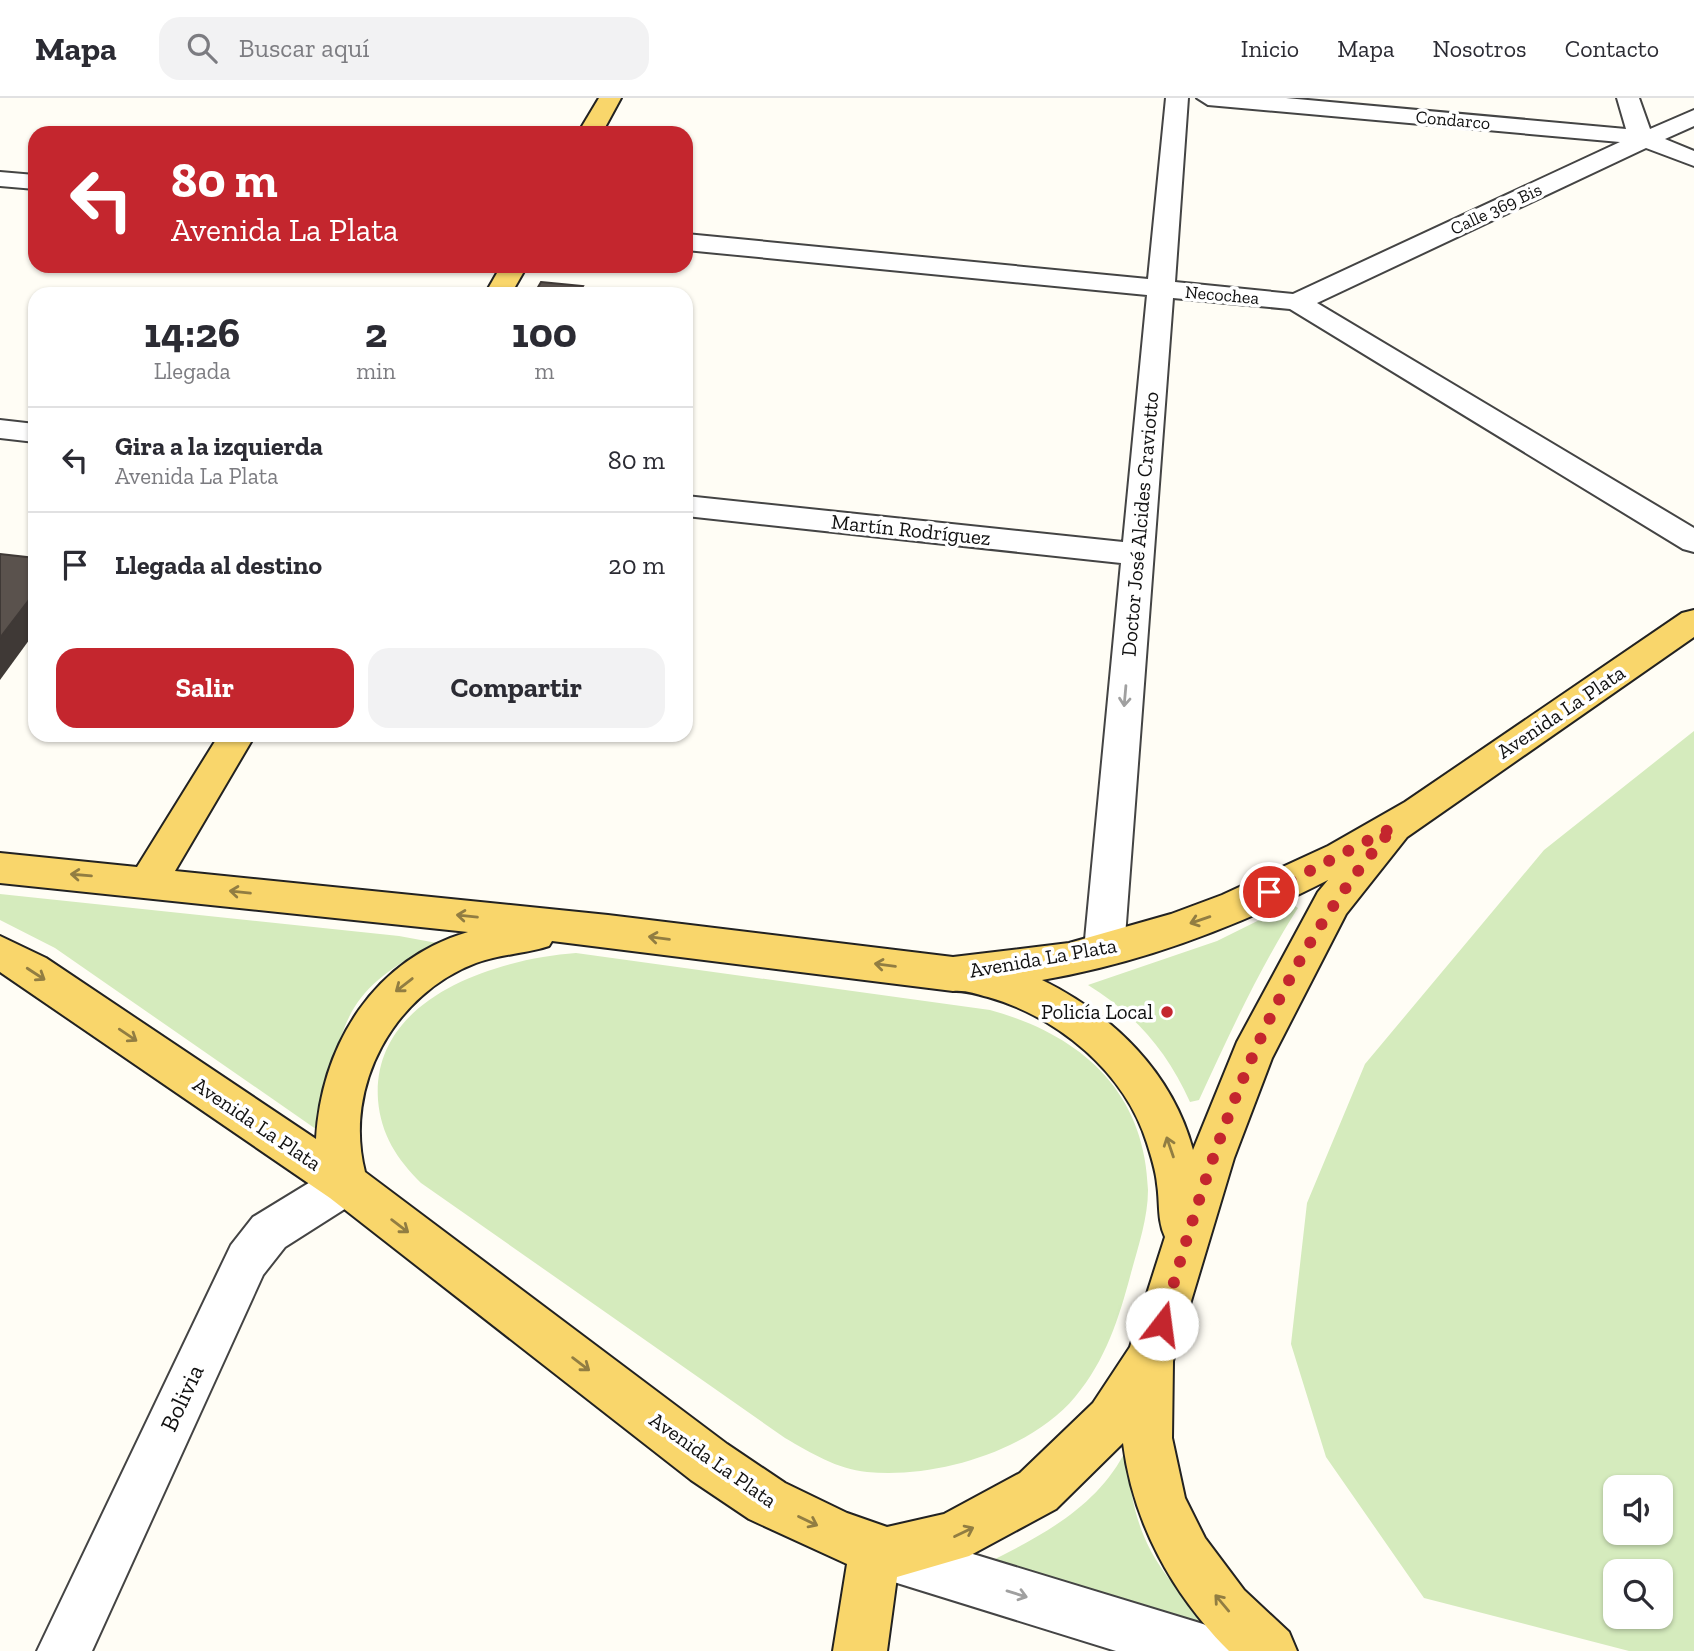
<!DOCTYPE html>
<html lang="es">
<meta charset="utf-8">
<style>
body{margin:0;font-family:"Zilla Slab",serif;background:#f2f2f3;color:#2b2b33;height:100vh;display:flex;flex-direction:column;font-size:26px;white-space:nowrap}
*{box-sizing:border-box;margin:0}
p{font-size:23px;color:#7c7c81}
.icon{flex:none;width:38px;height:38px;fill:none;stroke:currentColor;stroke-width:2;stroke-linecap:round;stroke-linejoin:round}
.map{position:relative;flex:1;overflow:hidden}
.drawer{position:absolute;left:28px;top:189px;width:665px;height:455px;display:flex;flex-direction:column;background:#fff;border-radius:21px;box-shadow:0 2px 5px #0004}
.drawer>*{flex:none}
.hud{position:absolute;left:28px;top:28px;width:665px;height:147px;border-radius:21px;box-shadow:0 2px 5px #0004;background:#c4262e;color:#fff;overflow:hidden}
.buttons{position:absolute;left:1603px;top:1377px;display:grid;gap:14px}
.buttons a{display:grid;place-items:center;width:70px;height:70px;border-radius:14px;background:#fff;box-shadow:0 2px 5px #0004;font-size:35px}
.pin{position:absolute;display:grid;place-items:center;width:60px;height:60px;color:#fff;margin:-30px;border:4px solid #fff;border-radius:50%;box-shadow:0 2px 7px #0007}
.me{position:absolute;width:77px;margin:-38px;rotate:15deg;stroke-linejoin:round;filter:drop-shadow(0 0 5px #0008)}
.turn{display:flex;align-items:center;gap:24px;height:147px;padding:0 28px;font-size:32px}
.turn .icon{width:91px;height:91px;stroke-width:2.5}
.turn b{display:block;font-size:49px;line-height:60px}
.eta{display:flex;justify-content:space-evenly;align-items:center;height:119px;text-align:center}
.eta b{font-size:42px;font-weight:700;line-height:49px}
.cta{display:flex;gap:14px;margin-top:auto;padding:14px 28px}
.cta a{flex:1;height:80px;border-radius:21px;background:#c4262e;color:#fff;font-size:28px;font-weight:700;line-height:80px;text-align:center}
.cta a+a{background:#f2f2f3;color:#2b2b33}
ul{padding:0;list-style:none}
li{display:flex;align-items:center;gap:21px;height:105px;padding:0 28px;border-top:2px solid #e1e1e2}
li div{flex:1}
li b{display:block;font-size:26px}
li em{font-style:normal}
header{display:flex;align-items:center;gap:42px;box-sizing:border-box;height:98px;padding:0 35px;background:#fff;border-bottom:2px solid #e1e1e2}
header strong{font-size:33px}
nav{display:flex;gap:38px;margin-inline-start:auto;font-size:24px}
.search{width:490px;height:63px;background:#f2f2f3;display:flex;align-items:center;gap:18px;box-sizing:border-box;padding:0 24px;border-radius:21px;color:#7c7c81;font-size:26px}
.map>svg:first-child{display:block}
.green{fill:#d5ebbd;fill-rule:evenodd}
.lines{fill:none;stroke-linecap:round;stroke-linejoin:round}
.minor-casing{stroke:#444;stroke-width:4}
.major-casing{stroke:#222;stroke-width:4}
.minor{fill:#fff;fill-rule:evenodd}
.major{fill:#f9d66b;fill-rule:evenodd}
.shaded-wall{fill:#3f3936}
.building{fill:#5a524d;stroke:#3f3936;stroke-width:2}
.oneway{stroke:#a0a0a0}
.oneway2{stroke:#917d42}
.route{stroke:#c4262e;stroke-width:12;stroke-dasharray:0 21.6}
.poi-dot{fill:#c4262e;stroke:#fff;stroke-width:2.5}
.labels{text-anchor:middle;stroke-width:7;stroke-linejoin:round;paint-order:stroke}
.far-street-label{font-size:18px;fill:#111;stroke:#fff}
.street-label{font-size:21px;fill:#111;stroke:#fff}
.poi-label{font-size:21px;fill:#111;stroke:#fff;text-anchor:end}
.near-street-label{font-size:24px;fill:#111;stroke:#fff}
</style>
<header>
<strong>Mapa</strong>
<div class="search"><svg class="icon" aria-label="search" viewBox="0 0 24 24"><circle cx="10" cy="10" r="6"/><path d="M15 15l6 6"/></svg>Buscar aquí</div>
<nav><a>Inicio</a><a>Mapa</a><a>Nosotros</a><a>Contacto</a></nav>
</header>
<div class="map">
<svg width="1694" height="1553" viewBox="0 0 1694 1553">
<rect width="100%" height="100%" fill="#fffdf5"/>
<g class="green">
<path d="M1694 633V1553H1629L1424 1500 1326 1359 1291 1246 1307 1105 1365 966 1544 752ZM1615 1390H1661V1435H1615ZM1615 1474H1661V1519H1615Z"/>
<path d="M0 796 399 838 437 845C334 896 341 933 323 1036L55 850 0 822Z"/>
<path d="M1292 806 1298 810C1259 871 1229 937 1199 1002L1190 1004C1167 953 1136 917 1088 887L1217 843Z"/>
<path d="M576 855 990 912C1081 937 1145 993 1148 1092 1148 1120 1138 1149 1131 1175 1119 1220 1106 1262 1075 1299 1030 1353 935 1381 867 1374 837 1371 811 1355 785 1340L421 1085C397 1061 381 1037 378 1002 371 900 495 861 576 855Z"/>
<path d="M1127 1350C1131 1438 1155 1472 1217 1533L987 1465C1043 1437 1099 1408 1127 1350Z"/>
</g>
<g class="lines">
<g class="minor-casing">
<g id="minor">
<polygon points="1166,0 1188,0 1175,184 1293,196 1620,44 1208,7 1197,0 1286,0 1626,31 1617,0 1639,0 1650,31 1694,12 1694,28 1665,41 1694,53 1694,68 1646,50 1317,205 1694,430 1694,454 1683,451 1290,211 1173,200 1124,852 1118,864 1104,868 1090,864 1084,852 1121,465 686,418 686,398 1123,444 1147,197 686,152 686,136 1148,181"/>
<polygon points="0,74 35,77 35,91 0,88"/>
<polygon points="0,322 35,326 35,344 0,340"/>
<polygon points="346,1066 362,1072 368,1086 362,1100 285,1149 263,1177 92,1553 37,1553 231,1147 253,1119 330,1072"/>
<polygon points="881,1428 1203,1526 1222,1534 1230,1553 1116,1553 881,1480 863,1472 855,1454 863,1436"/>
</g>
</g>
<g class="major-casing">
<g id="major">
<polygon points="599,0 621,0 602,35 578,35"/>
<polygon points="501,168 527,168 511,196 485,196"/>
<path d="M1694 512V539L1407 739 1346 816 1272 960 1234 1060 1173 1263 1172 1340 1185 1400 1205 1440 1244 1492 1289 1534 1297 1553H1229C1172 1496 1133 1425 1123 1345L1056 1411 969 1458 897 1479 887 1553H833L847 1466 749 1421 691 1382 330 1100 0 874V838L46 860 316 1041C322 945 374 862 468 834L0 785V755L137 769 219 637H255L175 773 608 817 953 859 1069 845 1171 816 1222 797 1328 748 1405 704 1682 515ZM1328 782 1318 794 1237 944 1193 1052C1172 974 1113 917 1042 882 1142 865 1238 828 1328 782ZM552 843 953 893C967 892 975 896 988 899 1058 919 1125 974 1147 1045 1151 1058 1156 1073 1157 1086 1160 1104 1157 1122 1165 1139L1130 1249 1093 1305 1020 1375 944 1416 887 1429 847 1415 785 1385 727 1346 365 1074C343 988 394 896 476 865 500 856 525 856 549 848Z"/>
</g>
</g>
<use href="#minor" class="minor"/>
<use href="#major" class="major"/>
</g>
<g class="shaded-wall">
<polygon points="583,188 584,196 578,196"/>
<polygon points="35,494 35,534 0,582 0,540"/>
</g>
<g class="building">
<polygon points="541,184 583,188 578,196 534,196"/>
<polygon points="0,456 35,460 35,494 0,540"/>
</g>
<defs><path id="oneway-shaft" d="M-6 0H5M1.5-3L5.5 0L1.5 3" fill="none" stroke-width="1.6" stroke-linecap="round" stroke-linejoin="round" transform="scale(1.75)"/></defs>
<g class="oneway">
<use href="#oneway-shaft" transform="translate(1125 598) rotate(95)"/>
<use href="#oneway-shaft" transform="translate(1017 1496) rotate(17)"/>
</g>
<g class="oneway2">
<use href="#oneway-shaft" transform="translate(81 777) rotate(-175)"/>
<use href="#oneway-shaft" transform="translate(240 794) rotate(-174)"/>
<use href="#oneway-shaft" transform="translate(467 818) rotate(-174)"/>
<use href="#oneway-shaft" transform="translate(1200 822) rotate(161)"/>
<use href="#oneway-shaft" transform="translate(659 840) rotate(-173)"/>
<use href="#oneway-shaft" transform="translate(885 867) rotate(-173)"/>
<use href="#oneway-shaft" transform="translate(36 876) rotate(33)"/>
<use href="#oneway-shaft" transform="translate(404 887) rotate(142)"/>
<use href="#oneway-shaft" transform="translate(128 937) rotate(34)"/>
<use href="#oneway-shaft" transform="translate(1170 1049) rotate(-109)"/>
<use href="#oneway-shaft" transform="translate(400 1128) rotate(37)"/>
<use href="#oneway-shaft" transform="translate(581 1266) rotate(37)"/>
<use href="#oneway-shaft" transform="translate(808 1423) rotate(26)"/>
<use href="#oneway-shaft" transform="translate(964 1434) rotate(-26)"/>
<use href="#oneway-shaft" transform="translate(1222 1505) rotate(-130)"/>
</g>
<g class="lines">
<path class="route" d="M1162 1226C1212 1049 1270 869 1394 729L1269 794"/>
</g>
<circle class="poi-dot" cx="1167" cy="914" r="7"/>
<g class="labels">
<g class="far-street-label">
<text transform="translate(1453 22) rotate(5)" y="6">Condarco</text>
<text transform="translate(1496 111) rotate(-25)" y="6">Calle 369 Bis</text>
<text transform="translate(1222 197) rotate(5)" y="6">Necochea</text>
</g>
<g class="street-label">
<text transform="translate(1140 426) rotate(-85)" y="7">Doctor José Alcides Craviotto</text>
<text transform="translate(911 432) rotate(6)" y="7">Martín Rodríguez</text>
<text transform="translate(1561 614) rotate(-34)" y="7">Avenida La Plata</text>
<text transform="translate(1043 860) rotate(-10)" y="7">Avenida La Plata</text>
<text transform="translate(257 1026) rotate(34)" y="7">Avenida La Plata</text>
<text transform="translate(713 1362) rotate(35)" y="7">Avenida La Plata</text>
</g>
<g class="poi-label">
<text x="1153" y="921">Policía Local</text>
</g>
<g class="near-street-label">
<text transform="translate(182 1300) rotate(-65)" y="8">Bolivia</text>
</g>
</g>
</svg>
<div class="buttons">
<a><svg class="icon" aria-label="sound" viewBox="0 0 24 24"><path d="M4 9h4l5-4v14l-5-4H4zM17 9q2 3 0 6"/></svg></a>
<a><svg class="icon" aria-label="search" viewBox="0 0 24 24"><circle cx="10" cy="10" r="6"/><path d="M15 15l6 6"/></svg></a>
</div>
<div class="pin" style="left:1269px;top:794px;background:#d93025"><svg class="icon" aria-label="arrive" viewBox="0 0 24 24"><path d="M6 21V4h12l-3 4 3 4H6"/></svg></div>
<svg class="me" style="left:1162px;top:1226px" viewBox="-20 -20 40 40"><circle r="19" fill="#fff"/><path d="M0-13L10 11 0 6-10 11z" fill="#c4262e"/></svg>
<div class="hud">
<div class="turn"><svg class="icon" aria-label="left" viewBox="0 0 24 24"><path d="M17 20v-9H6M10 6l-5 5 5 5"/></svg><div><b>80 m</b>Avenida La Plata</div></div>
</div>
<section class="drawer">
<div class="eta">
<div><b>14:26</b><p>Llegada</p></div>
<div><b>2</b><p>min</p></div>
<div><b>100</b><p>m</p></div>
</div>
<ul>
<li><svg class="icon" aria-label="left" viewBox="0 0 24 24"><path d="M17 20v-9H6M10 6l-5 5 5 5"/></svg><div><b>Gira a la izquierda</b><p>Avenida La Plata</p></div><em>80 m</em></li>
<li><svg class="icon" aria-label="arrive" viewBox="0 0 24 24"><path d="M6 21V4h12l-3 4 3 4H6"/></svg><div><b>Llegada al destino</b></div><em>20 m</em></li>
</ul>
<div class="cta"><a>Salir</a><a>Compartir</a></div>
</section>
</div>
